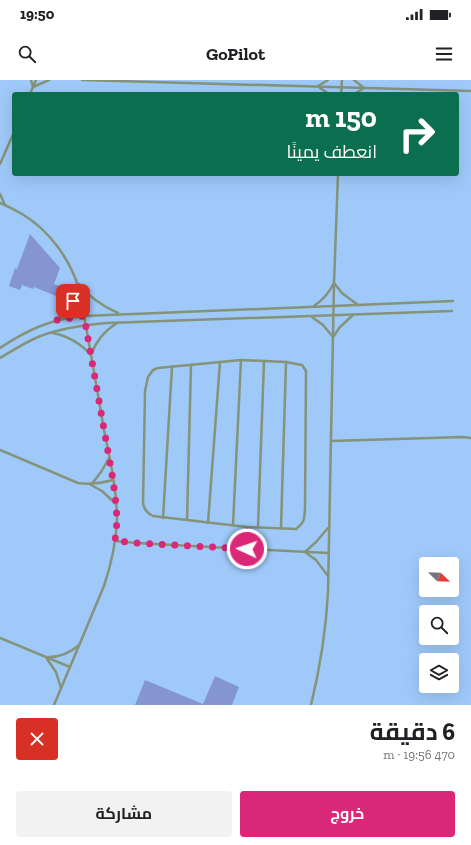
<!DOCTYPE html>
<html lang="ar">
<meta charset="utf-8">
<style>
body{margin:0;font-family:"Zilla Slab",Cairo,serif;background:#f2f2f2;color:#202124;direction:rtl;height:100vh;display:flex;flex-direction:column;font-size:15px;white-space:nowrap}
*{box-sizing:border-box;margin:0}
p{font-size:13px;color:#757577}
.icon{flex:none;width:22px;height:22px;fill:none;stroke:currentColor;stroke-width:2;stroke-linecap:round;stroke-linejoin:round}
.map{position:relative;height:625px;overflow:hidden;direction:ltr}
.side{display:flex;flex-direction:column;background:#fff;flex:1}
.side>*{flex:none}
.banner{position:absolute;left:12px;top:12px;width:447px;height:84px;border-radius:4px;box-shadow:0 4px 16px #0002;direction:rtl;background:#0b6e4f;color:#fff;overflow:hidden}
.needle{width:26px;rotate:113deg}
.fabs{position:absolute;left:419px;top:477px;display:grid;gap:8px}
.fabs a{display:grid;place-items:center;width:40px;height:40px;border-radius:4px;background:#fff;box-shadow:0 4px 16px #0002;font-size:20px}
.pin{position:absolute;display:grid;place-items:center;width:34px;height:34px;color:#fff;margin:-17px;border-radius:8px;box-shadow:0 2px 6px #0006}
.me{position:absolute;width:44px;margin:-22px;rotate:273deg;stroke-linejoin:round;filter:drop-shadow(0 0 3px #0008)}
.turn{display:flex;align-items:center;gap:14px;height:84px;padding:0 16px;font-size:18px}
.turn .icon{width:52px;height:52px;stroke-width:2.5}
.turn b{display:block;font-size:28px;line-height:34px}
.round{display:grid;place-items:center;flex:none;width:42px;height:42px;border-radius:4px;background:#f2f2f2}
.headline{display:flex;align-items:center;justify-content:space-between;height:68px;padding:0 16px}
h1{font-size:24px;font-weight:700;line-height:30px}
.cta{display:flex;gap:8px;margin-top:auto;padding:8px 16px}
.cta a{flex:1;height:46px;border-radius:4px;background:#db2777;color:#fff;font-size:16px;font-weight:700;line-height:46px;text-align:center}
.cta a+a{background:#f2f2f2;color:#202124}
.status{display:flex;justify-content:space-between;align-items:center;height:28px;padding:0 20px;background:#fff;direction:ltr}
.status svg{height:11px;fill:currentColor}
header{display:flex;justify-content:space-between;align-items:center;height:52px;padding:0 16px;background:#fff;font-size:18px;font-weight:700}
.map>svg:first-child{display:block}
.built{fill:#9ec9f9;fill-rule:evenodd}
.building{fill:#8495d2}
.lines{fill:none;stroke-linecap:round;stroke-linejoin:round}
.lane{stroke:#849379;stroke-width:2.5}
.route{stroke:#db2777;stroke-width:7;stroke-dasharray:0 12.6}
</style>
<div class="status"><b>19:50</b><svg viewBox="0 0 49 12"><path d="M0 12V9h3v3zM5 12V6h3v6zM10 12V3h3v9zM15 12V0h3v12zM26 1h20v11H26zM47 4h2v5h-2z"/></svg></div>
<header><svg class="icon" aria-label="menu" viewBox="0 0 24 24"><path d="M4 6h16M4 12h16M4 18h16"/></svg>GoPilot<svg class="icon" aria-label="search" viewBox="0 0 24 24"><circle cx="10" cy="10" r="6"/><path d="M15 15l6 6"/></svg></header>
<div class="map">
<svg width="471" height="625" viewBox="0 0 471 625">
<rect width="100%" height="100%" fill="#b6d3f4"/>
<path class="built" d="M0 0H471V625H0ZM14 14H457V94H14ZM426 484H452V510H426ZM426 532H452V558H426ZM426 580H452V606H426Z"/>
<g class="building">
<polygon points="30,154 60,188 54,204 70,210 66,220 34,207 33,209 22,205 20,210 9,206 15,188 17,189"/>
<polygon points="215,596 239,607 232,625 135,625 145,600 203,624"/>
</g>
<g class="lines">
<g class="lane">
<polyline points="31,0 33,7 49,0"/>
<polyline points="82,0 471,11"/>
<polyline points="354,0 364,8 354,14"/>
<polyline points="318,6 328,0"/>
<polyline points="320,8 329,14"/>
<polyline points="30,14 36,0"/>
<polyline points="341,14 342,0"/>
<polyline points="0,84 14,52"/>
<polyline points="0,114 5,125"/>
<path d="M0 123C7 126 15 130 22 134 49 150 70 179 79 209 88 256 96 303 104 350 110 379 117 410 117 440 116 462 111 485 104 506L54 625"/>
<path d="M79 204C89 217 102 226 118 233"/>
<path d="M314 226C323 220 329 213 334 203L342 213 358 225"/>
<polyline points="312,237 323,245 333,257 340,247 353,235"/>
<path d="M58 240C68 231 75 219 77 205"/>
<path d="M53 253C68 256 81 264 91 275 96 261 104 251 117 243"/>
<path d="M0 268C18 256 36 246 56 241 65 238 75 237 84 236L333 226 453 221"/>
<path d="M0 278C12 271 24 263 38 257 60 248 83 245 107 243L452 231"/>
<path d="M241 280 286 282 302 285 306 291 305 429C304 439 305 442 296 449L247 447 153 436C147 433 145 430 143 424L145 311 148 297 153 290 158 288Z"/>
<polyline points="331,361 463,357 471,358"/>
<path d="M0 370 78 403C91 405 101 403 113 400"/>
<polyline points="109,378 101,392 91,405 102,411 116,424"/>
<polyline points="163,438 172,287"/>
<polyline points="187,440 191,285"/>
<polyline points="208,443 220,282"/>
<polyline points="233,445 241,280"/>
<polyline points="258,447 264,281"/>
<polyline points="281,448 286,282"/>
<polyline points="115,461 137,463 247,469 328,473"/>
<polyline points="247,469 247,447"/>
<polyline points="328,496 316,480 305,472 316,462 328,448"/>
<polyline points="0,558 70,587"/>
<path d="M49 577C60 577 70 573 79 565"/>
<polyline points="47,579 56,592 61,608"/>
<path d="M311 625C320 588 326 550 328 512L334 203 338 94"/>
</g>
</g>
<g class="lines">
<polyline class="route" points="73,221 66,232 57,240 84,236 113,400 116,424 117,441 115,461 137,463 247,469"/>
</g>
</svg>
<div class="fabs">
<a><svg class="needle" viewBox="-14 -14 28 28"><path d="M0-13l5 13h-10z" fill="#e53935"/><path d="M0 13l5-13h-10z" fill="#757577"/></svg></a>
<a><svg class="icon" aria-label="search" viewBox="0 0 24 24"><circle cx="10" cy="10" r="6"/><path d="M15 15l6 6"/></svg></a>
<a><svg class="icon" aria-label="layers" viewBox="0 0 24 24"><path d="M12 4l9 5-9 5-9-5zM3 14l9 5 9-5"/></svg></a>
</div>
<div class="pin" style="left:73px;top:221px;background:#d93025"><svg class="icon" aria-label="arrive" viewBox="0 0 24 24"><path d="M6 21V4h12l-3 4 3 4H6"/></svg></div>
<svg class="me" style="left:247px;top:469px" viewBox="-20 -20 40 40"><circle r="17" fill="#db2777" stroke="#fff" stroke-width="3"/><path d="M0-11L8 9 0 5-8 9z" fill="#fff"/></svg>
<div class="banner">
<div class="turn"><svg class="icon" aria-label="right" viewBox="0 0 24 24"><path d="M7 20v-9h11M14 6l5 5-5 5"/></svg><div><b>150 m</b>انعطف يمينًا</div></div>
</div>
</div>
<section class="side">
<div class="headline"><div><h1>6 دقيقة</h1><p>470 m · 19:56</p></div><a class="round" style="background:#d93025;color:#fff"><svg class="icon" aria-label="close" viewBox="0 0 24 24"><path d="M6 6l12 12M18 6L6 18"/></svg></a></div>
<div class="cta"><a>خروج</a><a>مشاركة</a></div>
</section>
